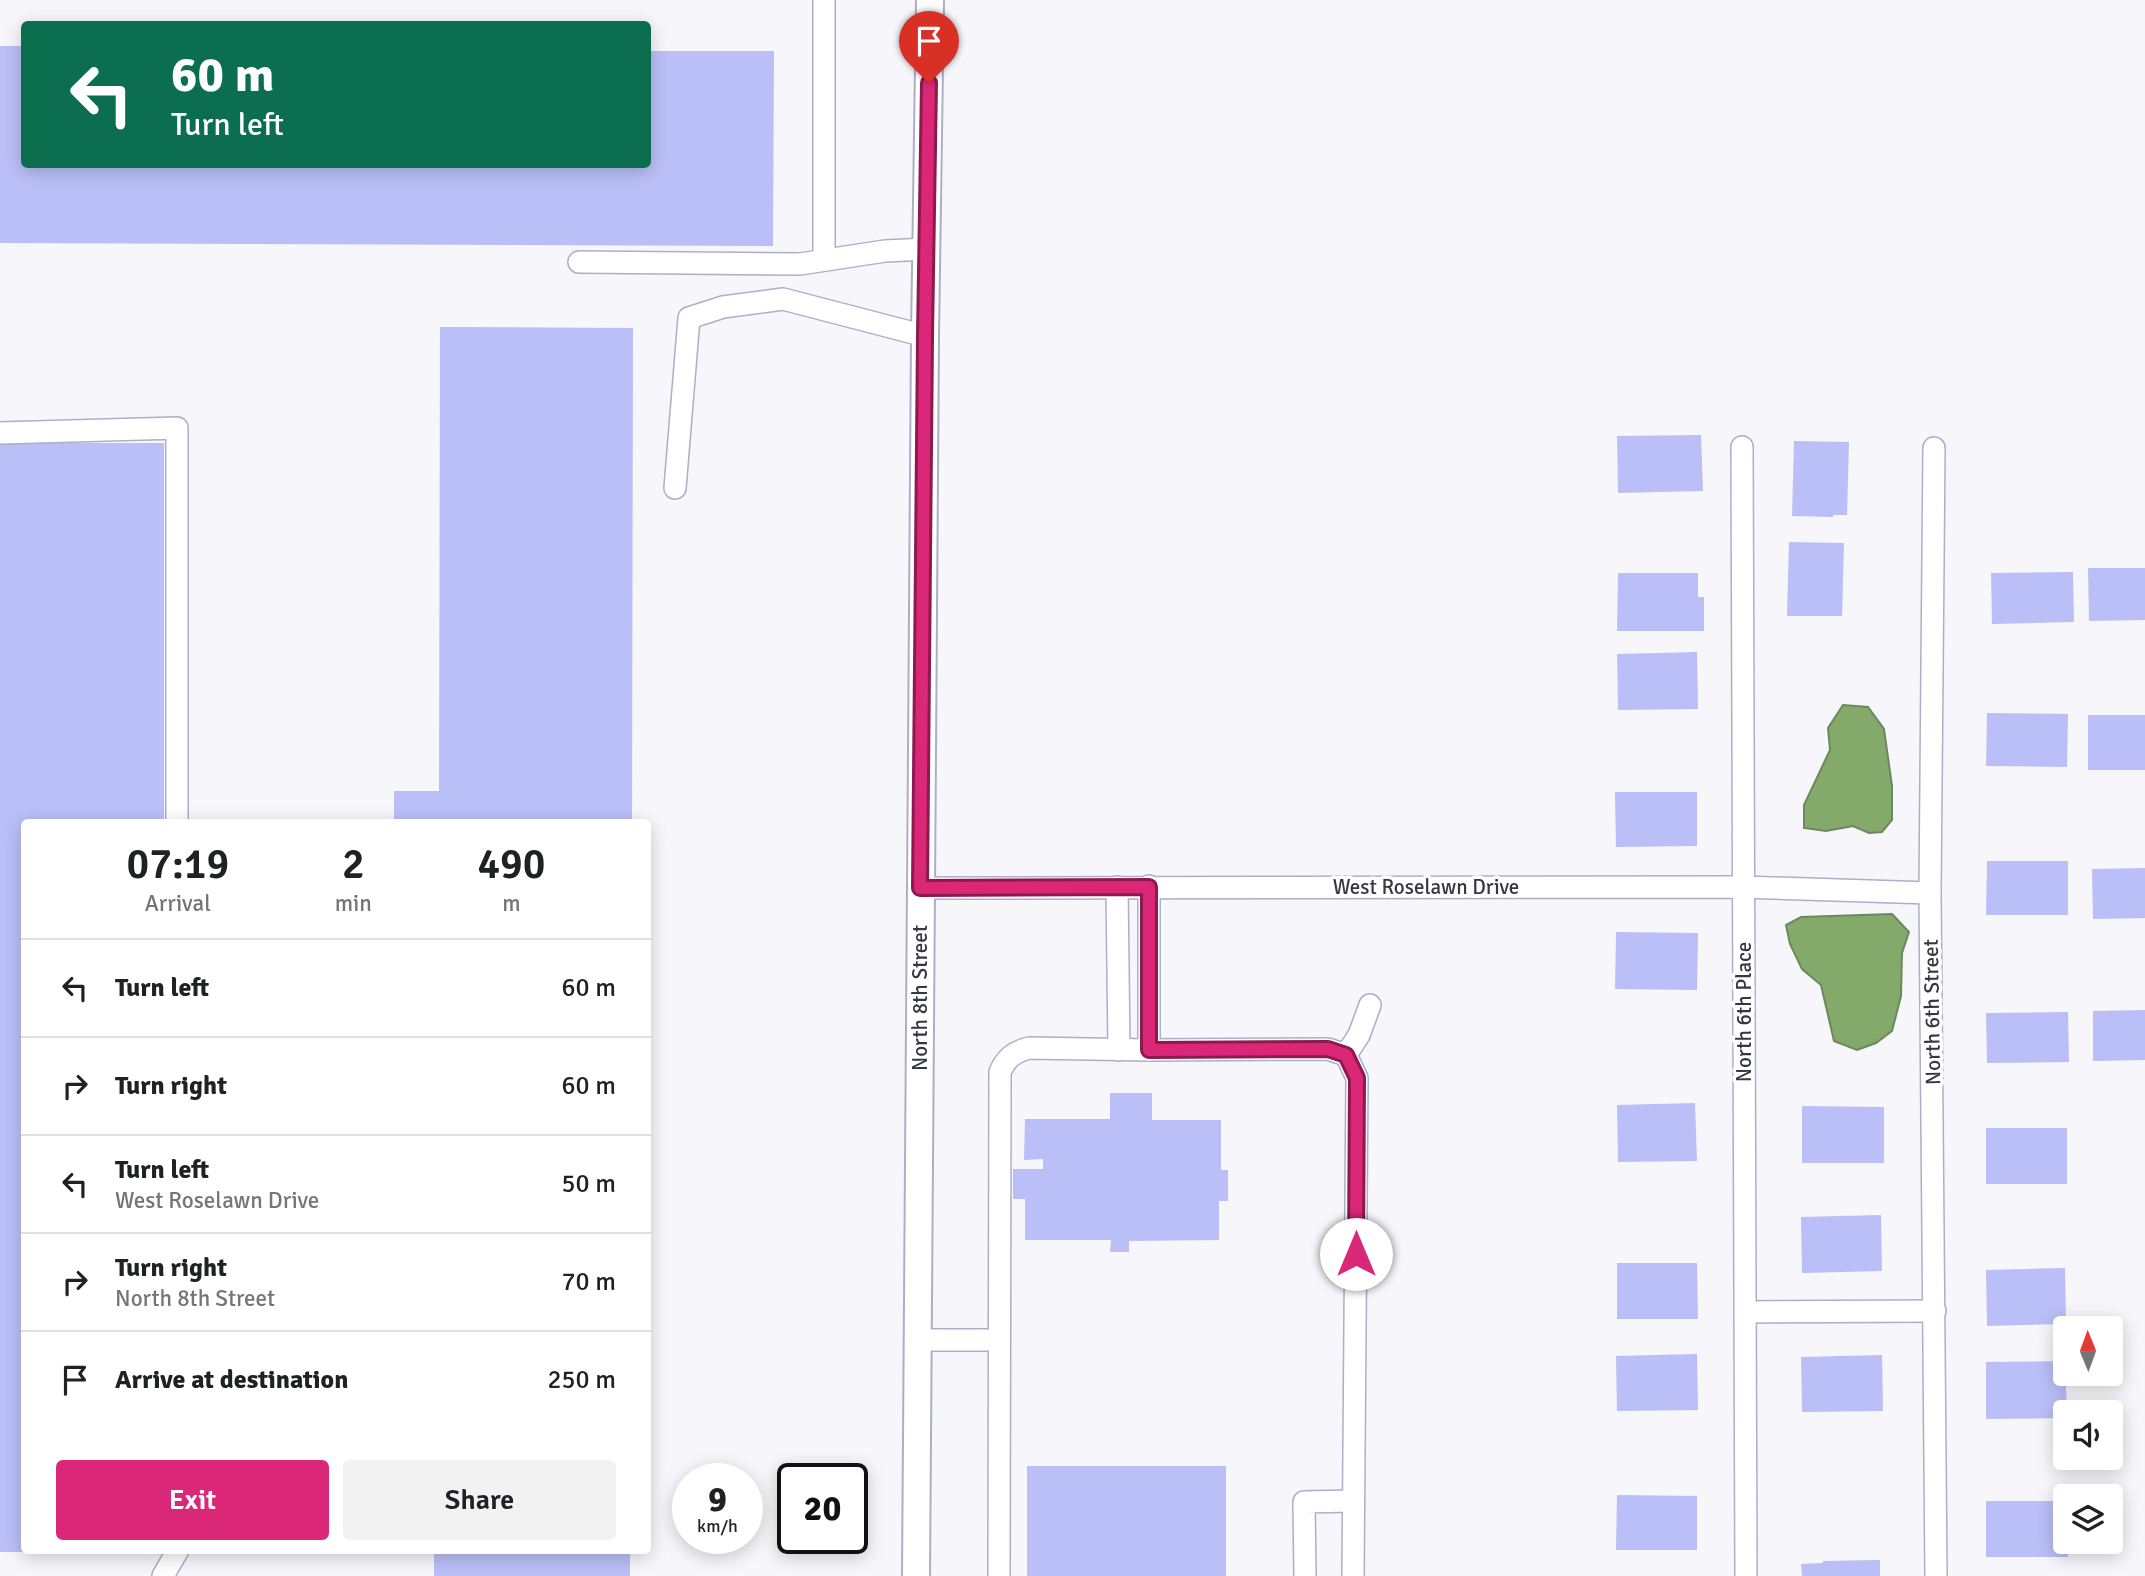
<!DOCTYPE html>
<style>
body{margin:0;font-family:Signika,sans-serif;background:#f2f2f2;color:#202124;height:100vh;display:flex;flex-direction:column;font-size:26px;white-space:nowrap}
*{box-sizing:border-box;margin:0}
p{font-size:23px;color:#757577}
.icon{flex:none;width:38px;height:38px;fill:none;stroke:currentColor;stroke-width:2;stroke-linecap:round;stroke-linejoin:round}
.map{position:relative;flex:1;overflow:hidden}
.drawer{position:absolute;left:21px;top:819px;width:630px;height:735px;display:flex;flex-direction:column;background:#fff;border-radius:7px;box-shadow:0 4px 18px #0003}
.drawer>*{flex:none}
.top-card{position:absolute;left:21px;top:21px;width:630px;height:147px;border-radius:7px;box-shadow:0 4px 18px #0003;background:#0b6e4f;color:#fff;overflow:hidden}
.needle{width:46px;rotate:359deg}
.controls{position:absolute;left:2053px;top:1316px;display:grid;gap:14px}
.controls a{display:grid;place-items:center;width:70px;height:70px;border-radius:7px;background:#fff;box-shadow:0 4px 18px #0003;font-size:35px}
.speed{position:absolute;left:672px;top:1463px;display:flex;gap:14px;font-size:35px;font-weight:700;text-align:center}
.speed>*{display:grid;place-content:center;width:91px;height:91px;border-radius:50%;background:#fff;box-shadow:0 4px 18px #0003;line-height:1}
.speed small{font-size:18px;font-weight:400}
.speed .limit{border:4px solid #111;border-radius:10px;background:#fff;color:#111}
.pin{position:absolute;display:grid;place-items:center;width:60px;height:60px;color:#fff;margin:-72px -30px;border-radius:50% 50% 50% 0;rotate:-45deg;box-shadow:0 0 7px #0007}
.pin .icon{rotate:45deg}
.me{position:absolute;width:77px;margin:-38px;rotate:0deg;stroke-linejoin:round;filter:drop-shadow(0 0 5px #0008)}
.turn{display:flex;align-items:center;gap:24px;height:147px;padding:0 35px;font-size:32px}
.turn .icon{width:91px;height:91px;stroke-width:2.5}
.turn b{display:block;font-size:49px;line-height:60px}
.eta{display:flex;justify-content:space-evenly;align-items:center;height:119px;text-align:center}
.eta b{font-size:42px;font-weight:600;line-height:49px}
.action{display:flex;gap:14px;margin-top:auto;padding:14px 35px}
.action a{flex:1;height:80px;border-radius:7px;background:#db2777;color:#fff;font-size:28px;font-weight:600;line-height:80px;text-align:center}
.action a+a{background:#f2f2f2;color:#202124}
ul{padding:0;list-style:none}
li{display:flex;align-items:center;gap:21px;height:98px;padding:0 35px;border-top:2px solid #e0e0e0}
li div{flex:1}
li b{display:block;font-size:26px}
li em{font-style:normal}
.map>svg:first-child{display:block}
.water{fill:#83aa6a;stroke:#6c885d;stroke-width:2}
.building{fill:#babff7}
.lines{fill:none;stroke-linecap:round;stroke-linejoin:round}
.minor-casing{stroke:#adafc6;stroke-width:24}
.major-casing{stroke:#adafc6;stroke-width:30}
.minor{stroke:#fff;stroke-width:21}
.major{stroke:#fff;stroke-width:26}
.route-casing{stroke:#8e194d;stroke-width:18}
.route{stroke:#db2777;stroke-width:12}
.labels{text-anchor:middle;stroke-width:7;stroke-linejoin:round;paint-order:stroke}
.street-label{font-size:21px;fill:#363740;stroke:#fff}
</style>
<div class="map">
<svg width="2145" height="1576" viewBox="0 0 2145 1576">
<rect width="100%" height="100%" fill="#f6f6fb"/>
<g class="water">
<polygon points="1843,705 1868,707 1884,729 1892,786 1892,820 1882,832 1869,833 1853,826 1826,831 1804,828 1804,805 1830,750 1828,728"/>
<polygon points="1892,914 1909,932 1902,953 1901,996 1892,1031 1876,1043 1857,1050 1834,1041 1821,985 1802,969 1790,944 1786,925 1801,917"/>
</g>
<g class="building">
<polygon points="0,46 24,46 24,164 648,164 648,51 774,51 773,246 0,243"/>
<polygon points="440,327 633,328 632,822 394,822 394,791 439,791"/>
<polygon points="1701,435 1703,491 1618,493 1617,436"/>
<polygon points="1794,441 1849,442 1847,515 1833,515 1833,517 1792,516"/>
<polygon points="0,443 164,443 164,822 24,822 24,1552 0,1552"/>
<polygon points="1789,542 1844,543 1842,616 1787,616"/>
<polygon points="2088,568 2145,568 2145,620 2089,621"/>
<polygon points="2073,572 2074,622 1992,624 1991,573"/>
<polygon points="1618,573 1698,573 1698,597 1704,597 1704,631 1617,631"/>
<polygon points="1697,652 1698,709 1618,710 1617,654"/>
<polygon points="1987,713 2068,714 2067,767 1986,766"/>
<rect x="2088" y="715" width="57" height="55"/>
<polygon points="1615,792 1697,792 1697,846 1616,847"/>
<polygon points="1987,861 2068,861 2068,915 1986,915"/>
<polygon points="2145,868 2145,918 2093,919 2092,869"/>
<polygon points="1616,932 1698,933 1697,990 1615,989"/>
<polygon points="2145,1010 2145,1060 2093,1061 2093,1011"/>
<polygon points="2068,1012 2069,1062 1987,1063 1986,1013"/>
<polygon points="1110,1093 1152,1093 1152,1120 1221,1120 1221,1170 1228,1170 1228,1201 1219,1201 1219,1240 1129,1241 1129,1252 1110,1252 1111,1240 1025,1240 1025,1199 1013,1199 1013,1169 1043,1169 1043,1159 1024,1160 1025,1119 1110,1119"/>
<polygon points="1695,1103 1697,1161 1618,1162 1617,1105"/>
<polygon points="1802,1106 1884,1107 1884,1163 1802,1163"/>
<rect x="1986" y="1128" width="81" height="56"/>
<polygon points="1881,1215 1882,1271 1802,1273 1801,1217"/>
<polygon points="1617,1263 1697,1263 1698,1319 1617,1319"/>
<polygon points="2065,1268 2066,1324 1987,1326 1986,1270"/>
<polygon points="1697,1354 1698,1410 1617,1411 1616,1356"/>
<polygon points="1882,1355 1883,1411 1802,1412 1801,1357"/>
<polygon points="2065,1361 2067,1412 2065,1412 2065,1418 1986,1419 1986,1362"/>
<rect x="1027" y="1466" width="199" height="110"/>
<polygon points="1617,1495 1697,1496 1697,1550 1616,1550"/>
<polygon points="1986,1501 2065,1501 2065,1542 2068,1542 2068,1557 1986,1557"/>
<rect x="434" y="1550" width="196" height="26"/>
<polygon points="1880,1560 1880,1576 1802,1576 1801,1564 1823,1563 1823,1561"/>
</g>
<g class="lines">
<g class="minor-casing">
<g id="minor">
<polyline points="824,0 824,260"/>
<polyline points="579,262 800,264 885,251 927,249"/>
<polyline points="0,433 177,428 177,822"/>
<polyline points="1742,447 1746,1576"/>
<polyline points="1934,448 1930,893 1936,1576"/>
<polyline points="675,488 689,318 723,307 783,299 925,336"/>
<polyline points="1149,886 1149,1050"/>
<polyline points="1117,887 1119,1050"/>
<polyline points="921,888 1743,887 1930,893"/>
<polyline points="1346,1055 1359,1035 1370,1005"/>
<polyline points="1745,1312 1935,1311"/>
<polyline points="917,1340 999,1340"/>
<polyline points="163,1576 178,1550"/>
<path d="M999 1576 1000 1072C1006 1058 1014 1052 1029 1048L1149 1050 1328 1049 1346 1055 1357 1078 1353 1576"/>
<polyline points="1305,1576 1304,1502 1353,1501"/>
</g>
</g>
<g class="major-casing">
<polyline id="major" points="916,1576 925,336 930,0"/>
</g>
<use href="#minor" class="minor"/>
<use href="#major" class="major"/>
</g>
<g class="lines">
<g class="route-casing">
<polyline id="route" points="929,83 925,336 920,888 1149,887 1149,1050 1328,1049 1346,1055 1357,1078 1356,1254"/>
</g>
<use href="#route" class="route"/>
</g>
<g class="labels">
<g class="street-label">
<text x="1426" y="894">West Roselawn Drive</text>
<text transform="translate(920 998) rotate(-90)" y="7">North 8th Street</text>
<text transform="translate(1744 1012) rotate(-90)" y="7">North 6th Place</text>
<text transform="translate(1932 1012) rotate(-91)" y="7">North 6th Street</text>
</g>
</g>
</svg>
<div class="controls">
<a><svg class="needle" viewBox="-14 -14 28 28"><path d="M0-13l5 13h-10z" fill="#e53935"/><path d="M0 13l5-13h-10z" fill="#757577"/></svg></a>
<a><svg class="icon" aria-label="sound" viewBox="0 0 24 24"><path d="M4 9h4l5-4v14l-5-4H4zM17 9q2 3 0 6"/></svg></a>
<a><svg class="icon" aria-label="layers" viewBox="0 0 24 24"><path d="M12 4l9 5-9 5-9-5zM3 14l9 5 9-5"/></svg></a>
</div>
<div class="speed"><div>9<small>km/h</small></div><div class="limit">20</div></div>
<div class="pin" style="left:929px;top:83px;background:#d93025"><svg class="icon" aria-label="arrive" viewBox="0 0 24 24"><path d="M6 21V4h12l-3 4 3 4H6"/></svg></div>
<svg class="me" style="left:1356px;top:1254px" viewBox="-20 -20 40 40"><circle r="19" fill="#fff"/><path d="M0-13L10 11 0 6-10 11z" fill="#db2777"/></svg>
<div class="top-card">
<div class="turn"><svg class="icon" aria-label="left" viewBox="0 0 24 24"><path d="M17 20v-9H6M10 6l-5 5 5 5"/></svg><div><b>60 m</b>Turn left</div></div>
</div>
<section class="drawer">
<div class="eta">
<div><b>07:19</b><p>Arrival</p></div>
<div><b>2</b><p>min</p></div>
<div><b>490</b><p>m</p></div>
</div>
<ul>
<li><svg class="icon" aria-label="left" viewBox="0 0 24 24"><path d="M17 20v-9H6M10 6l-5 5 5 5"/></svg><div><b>Turn left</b></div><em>60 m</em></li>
<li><svg class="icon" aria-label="right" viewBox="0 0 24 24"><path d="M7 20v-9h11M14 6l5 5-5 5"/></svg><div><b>Turn right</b></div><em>60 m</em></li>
<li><svg class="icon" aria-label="left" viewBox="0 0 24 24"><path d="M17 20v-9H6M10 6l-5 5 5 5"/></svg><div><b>Turn left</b><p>West Roselawn Drive</p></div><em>50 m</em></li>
<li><svg class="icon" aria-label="right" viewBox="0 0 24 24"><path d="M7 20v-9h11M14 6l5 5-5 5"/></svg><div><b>Turn right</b><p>North 8th Street</p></div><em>70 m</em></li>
<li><svg class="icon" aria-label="arrive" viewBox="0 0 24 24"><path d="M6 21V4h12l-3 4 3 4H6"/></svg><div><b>Arrive at destination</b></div><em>250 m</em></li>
</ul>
<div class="action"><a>Exit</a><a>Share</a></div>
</section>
</div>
